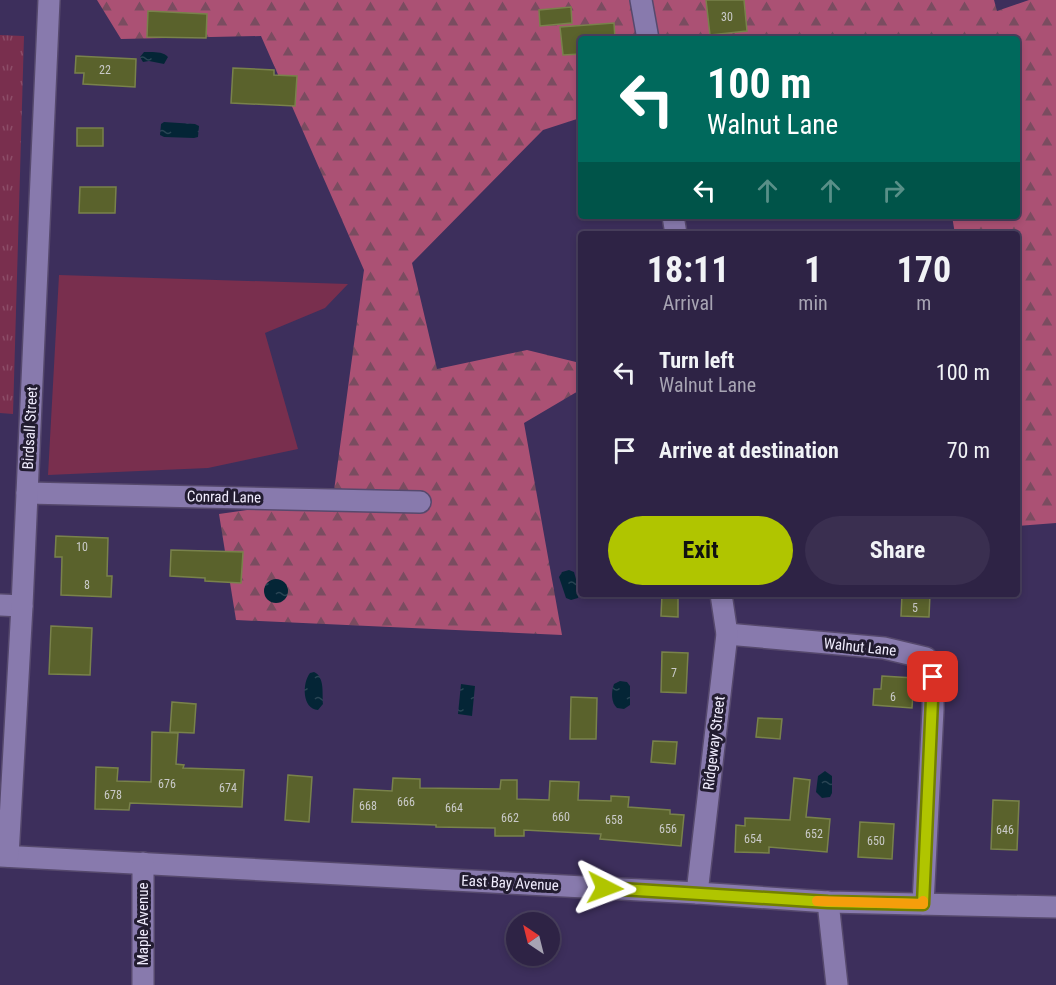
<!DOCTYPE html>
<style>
body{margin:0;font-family:"Roboto Condensed",sans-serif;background:#3a2f50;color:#f1f3f6;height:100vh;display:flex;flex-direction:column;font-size:22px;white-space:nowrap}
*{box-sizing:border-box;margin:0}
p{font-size:20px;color:#a7a4b3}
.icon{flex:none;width:33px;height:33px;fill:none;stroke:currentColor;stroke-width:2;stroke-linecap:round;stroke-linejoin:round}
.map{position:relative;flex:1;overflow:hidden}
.panel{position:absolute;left:578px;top:231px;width:442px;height:366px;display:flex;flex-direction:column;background:#2e2345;border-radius:6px;box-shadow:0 3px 9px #0003,0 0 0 2px #49405e}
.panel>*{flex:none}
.hud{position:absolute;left:578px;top:36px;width:442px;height:183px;border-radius:6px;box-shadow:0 3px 9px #0003,0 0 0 2px #49405e;background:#00695c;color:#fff;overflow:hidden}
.needle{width:39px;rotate:325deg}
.tools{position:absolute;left:506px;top:912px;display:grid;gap:12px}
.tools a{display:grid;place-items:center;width:54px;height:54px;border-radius:50%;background:#2e2345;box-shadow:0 3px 9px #0003,0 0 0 2px #49405e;font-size:30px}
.pin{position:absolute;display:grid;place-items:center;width:51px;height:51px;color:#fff;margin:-26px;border-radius:12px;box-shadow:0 3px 9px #0006}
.me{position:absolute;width:66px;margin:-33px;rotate:93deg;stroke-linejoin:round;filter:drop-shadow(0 0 4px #0008)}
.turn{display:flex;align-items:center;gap:21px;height:126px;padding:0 30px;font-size:27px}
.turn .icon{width:78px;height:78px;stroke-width:2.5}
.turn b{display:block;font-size:42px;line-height:51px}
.lanes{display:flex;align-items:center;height:57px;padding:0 30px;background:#0003;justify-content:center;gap:30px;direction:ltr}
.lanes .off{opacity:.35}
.eta{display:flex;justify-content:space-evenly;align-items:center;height:102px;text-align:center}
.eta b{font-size:36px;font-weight:700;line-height:42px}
.primary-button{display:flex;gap:12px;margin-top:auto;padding:12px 30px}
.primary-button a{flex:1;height:69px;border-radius:36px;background:#b0c500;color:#111;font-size:24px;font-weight:700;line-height:69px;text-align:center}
.primary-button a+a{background:#3a2f50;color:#f1f3f6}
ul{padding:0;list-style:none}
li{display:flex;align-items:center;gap:18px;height:78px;padding:0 30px}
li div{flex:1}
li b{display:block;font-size:22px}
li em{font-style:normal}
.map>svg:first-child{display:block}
.grass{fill:#792f4e}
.forest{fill:url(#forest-firs)}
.park{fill:url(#park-tufts)}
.water{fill:url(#water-ripples)}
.building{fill:#5a622c;stroke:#79824b;stroke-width:1.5}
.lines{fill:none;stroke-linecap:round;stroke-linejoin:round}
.minor-casing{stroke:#56496d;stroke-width:24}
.minor{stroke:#887aad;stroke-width:21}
.route-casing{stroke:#728000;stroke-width:15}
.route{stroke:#b0c500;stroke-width:10}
.slow{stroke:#f59e0b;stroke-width:10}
.labels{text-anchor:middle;stroke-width:6;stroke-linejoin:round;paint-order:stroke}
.number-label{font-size:12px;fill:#cacac9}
.street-label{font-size:15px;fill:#f0ecfd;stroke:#221c30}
</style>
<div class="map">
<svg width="1056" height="985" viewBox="0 0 1056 985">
<defs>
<pattern id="forest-firs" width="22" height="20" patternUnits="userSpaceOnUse" patternTransform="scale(1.5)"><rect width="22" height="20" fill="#ab5174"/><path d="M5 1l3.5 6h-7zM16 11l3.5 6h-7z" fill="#7a4c60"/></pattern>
<pattern id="park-tufts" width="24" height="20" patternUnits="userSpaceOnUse" patternTransform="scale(1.5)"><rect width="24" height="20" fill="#792f4e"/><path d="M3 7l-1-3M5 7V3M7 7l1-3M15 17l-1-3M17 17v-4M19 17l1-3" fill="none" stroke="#8c4d68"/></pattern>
<pattern id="water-ripples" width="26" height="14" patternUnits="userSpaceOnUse" patternTransform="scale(1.5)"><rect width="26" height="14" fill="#042536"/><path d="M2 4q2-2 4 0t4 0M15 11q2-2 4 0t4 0" fill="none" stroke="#294554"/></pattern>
</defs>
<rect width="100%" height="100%" fill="#3d2f5c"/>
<polygon class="grass" points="59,275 348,284 325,308 265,333 298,449 208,468 48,475"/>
<polygon class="forest" points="97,0 994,0 997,11 1029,0 1056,0 1056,523 1017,526 1017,234 955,234 952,216 1017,216 1017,39 580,39 580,118 543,130 412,263 437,369 527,350 580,363 580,390 524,423 562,635 236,620 219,514 333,498 364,270 261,36 121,39"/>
<polygon class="park" points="0,35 24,36 13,414 0,413"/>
<g class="water">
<path d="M144 52C152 52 163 51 168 57L164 64 149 61 143 62 140 57Z"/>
<polygon points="164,122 195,124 199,126 198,137 194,138 164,137 160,135 161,124"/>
<polygon points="569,570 574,572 580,593 578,598 571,600 566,598 559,577 562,572"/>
<circle cx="276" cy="591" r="12"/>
<path d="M314 672C325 677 322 693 323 704L318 710C302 709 302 683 310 673Z"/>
<path d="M620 681 627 682 630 686V705L624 709 617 708C611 703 611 692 614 684Z"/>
<polygon points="461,684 475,686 472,716 458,714"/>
<polygon points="825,771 832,776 832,793 830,797 822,798 816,792 818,776"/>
</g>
<g class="building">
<polygon points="706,0 744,0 747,31 710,35"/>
<polygon points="571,7 572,23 540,26 539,10"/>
<polygon points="148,11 207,14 206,38 147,37"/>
<polygon points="614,23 615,39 580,39 580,54 563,55 560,27"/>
<polygon points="76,56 136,59 135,87 83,84 84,73 75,73"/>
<polygon points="233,68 274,70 274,75 297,76 295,106 231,103"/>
<rect x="77" y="128" width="26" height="18"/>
<polygon points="80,187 116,187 115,213 79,213"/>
<polygon points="56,536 108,538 107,576 112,576 111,597 61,595 62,557 55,557"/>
<polygon points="171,550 243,552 241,583 205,581 205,578 170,576"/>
<polygon points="662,594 678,594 678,617 661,616"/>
<polygon points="902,594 930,594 929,617 901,616"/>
<polygon points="51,626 92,628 90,675 49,674"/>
<polygon points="662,652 688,653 686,693 661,692"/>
<polygon points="882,676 914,678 912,708 873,705 874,689 881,689"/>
<polygon points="571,697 597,698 596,739 570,739"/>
<polygon points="172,702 196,704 194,733 170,732"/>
<polygon points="758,718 782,719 780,739 756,737"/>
<polygon points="152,732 178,733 176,764 184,765 183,768 244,770 242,807 130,803 129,810 95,809 96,767 118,768 117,781 151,782"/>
<polygon points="653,741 677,742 675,764 651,762"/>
<polygon points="288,775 312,777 309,822 285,820"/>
<polygon points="393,778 420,779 420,788 500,789 501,780 517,780 517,799 549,800 550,781 579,782 578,800 611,801 611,796 629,797 628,807 670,810 670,814 684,815 681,846 600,839 601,834 524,830 524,836 495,836 495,828 436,827 436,825 352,822 354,789 392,791"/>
<polygon points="794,778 810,780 806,817 830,819 827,852 769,847 769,853 735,852 736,825 745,826 745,818 790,820"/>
<polygon points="993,800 1019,801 1017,850 991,849"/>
<polygon points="860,822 894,824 892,859 858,857"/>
</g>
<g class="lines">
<g class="minor-casing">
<g id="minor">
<polyline points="641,0 648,39"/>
<polyline points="673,216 676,234"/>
<polyline points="27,493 420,502"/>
<polyline points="0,605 22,606"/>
<polyline points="727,634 884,648 926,658 933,677 933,710 923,904"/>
<polyline points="0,856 697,893 828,902 1056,907"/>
<polyline points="8,856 22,606 49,0"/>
<polyline points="697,893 727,634 721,594"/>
<polyline points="828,902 837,985"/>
<polyline points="143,985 143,863"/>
</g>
</g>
<use href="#minor" class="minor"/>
</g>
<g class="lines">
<g class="route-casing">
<polyline id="route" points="605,888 828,902 923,904 933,677"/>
</g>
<use href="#route" class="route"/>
<polyline class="slow" points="817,901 923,904 923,901"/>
</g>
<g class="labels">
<g class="number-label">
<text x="727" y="21">30</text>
<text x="105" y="74">22</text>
<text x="82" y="551">10</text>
<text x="87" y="589">8</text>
<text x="915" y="612">5</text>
<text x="674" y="677">7</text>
<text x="893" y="701">6</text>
<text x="167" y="788">676</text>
<text x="228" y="792">674</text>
<text x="113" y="799">678</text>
<text x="406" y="806">666</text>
<text x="368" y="810">668</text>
<text x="454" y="812">664</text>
<text x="561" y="821">660</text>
<text x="510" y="822">662</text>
<text x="614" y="824">658</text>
<text x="668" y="833">656</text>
<text x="1005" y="834">646</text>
<text x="814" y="838">652</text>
<text x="753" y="843">654</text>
<text x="876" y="845">650</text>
</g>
<g class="street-label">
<text transform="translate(30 428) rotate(-87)" y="5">Birdsall Street</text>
<text transform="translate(224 497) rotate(1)" y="5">Conrad Lane</text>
<text transform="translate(860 647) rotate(6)" y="5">Walnut Lane</text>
<text transform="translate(714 743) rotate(-83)" y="5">Ridgeway Street</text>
<text transform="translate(510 883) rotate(3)" y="5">East Bay Avenue</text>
<text transform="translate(143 924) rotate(-90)" y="5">Maple Avenue</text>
</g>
</g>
</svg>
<div class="tools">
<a><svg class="needle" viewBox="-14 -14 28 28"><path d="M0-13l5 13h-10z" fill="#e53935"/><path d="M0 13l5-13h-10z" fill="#a7a4b3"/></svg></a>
</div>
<div class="pin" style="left:933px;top:677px;background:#d93025"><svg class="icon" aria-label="arrive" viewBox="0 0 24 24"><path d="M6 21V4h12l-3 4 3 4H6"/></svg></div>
<svg class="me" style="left:605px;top:888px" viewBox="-20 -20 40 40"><path d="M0-17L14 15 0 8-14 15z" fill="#b0c500" stroke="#fff" stroke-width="4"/></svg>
<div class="hud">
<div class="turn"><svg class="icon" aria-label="left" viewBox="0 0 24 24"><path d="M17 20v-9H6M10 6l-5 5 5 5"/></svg><div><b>100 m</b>Walnut Lane</div></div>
<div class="lanes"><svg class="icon" aria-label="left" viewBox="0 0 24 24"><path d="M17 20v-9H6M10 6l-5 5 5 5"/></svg><svg class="icon off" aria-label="ahead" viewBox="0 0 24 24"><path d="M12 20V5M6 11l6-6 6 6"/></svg><svg class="icon off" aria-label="ahead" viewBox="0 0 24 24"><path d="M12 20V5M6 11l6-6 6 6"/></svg><svg class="icon off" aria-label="right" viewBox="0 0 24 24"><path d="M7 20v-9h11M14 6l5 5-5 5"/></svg></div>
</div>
<section class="panel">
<div class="eta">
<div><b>18:11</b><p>Arrival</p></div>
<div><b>1</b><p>min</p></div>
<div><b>170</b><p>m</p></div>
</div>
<ul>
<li><svg class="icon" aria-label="left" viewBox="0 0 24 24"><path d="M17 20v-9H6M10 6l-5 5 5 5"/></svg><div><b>Turn left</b><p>Walnut Lane</p></div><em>100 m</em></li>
<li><svg class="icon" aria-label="arrive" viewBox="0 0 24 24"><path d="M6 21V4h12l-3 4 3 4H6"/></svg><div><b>Arrive at destination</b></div><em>70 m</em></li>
</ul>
<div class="primary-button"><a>Exit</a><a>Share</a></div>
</section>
</div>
